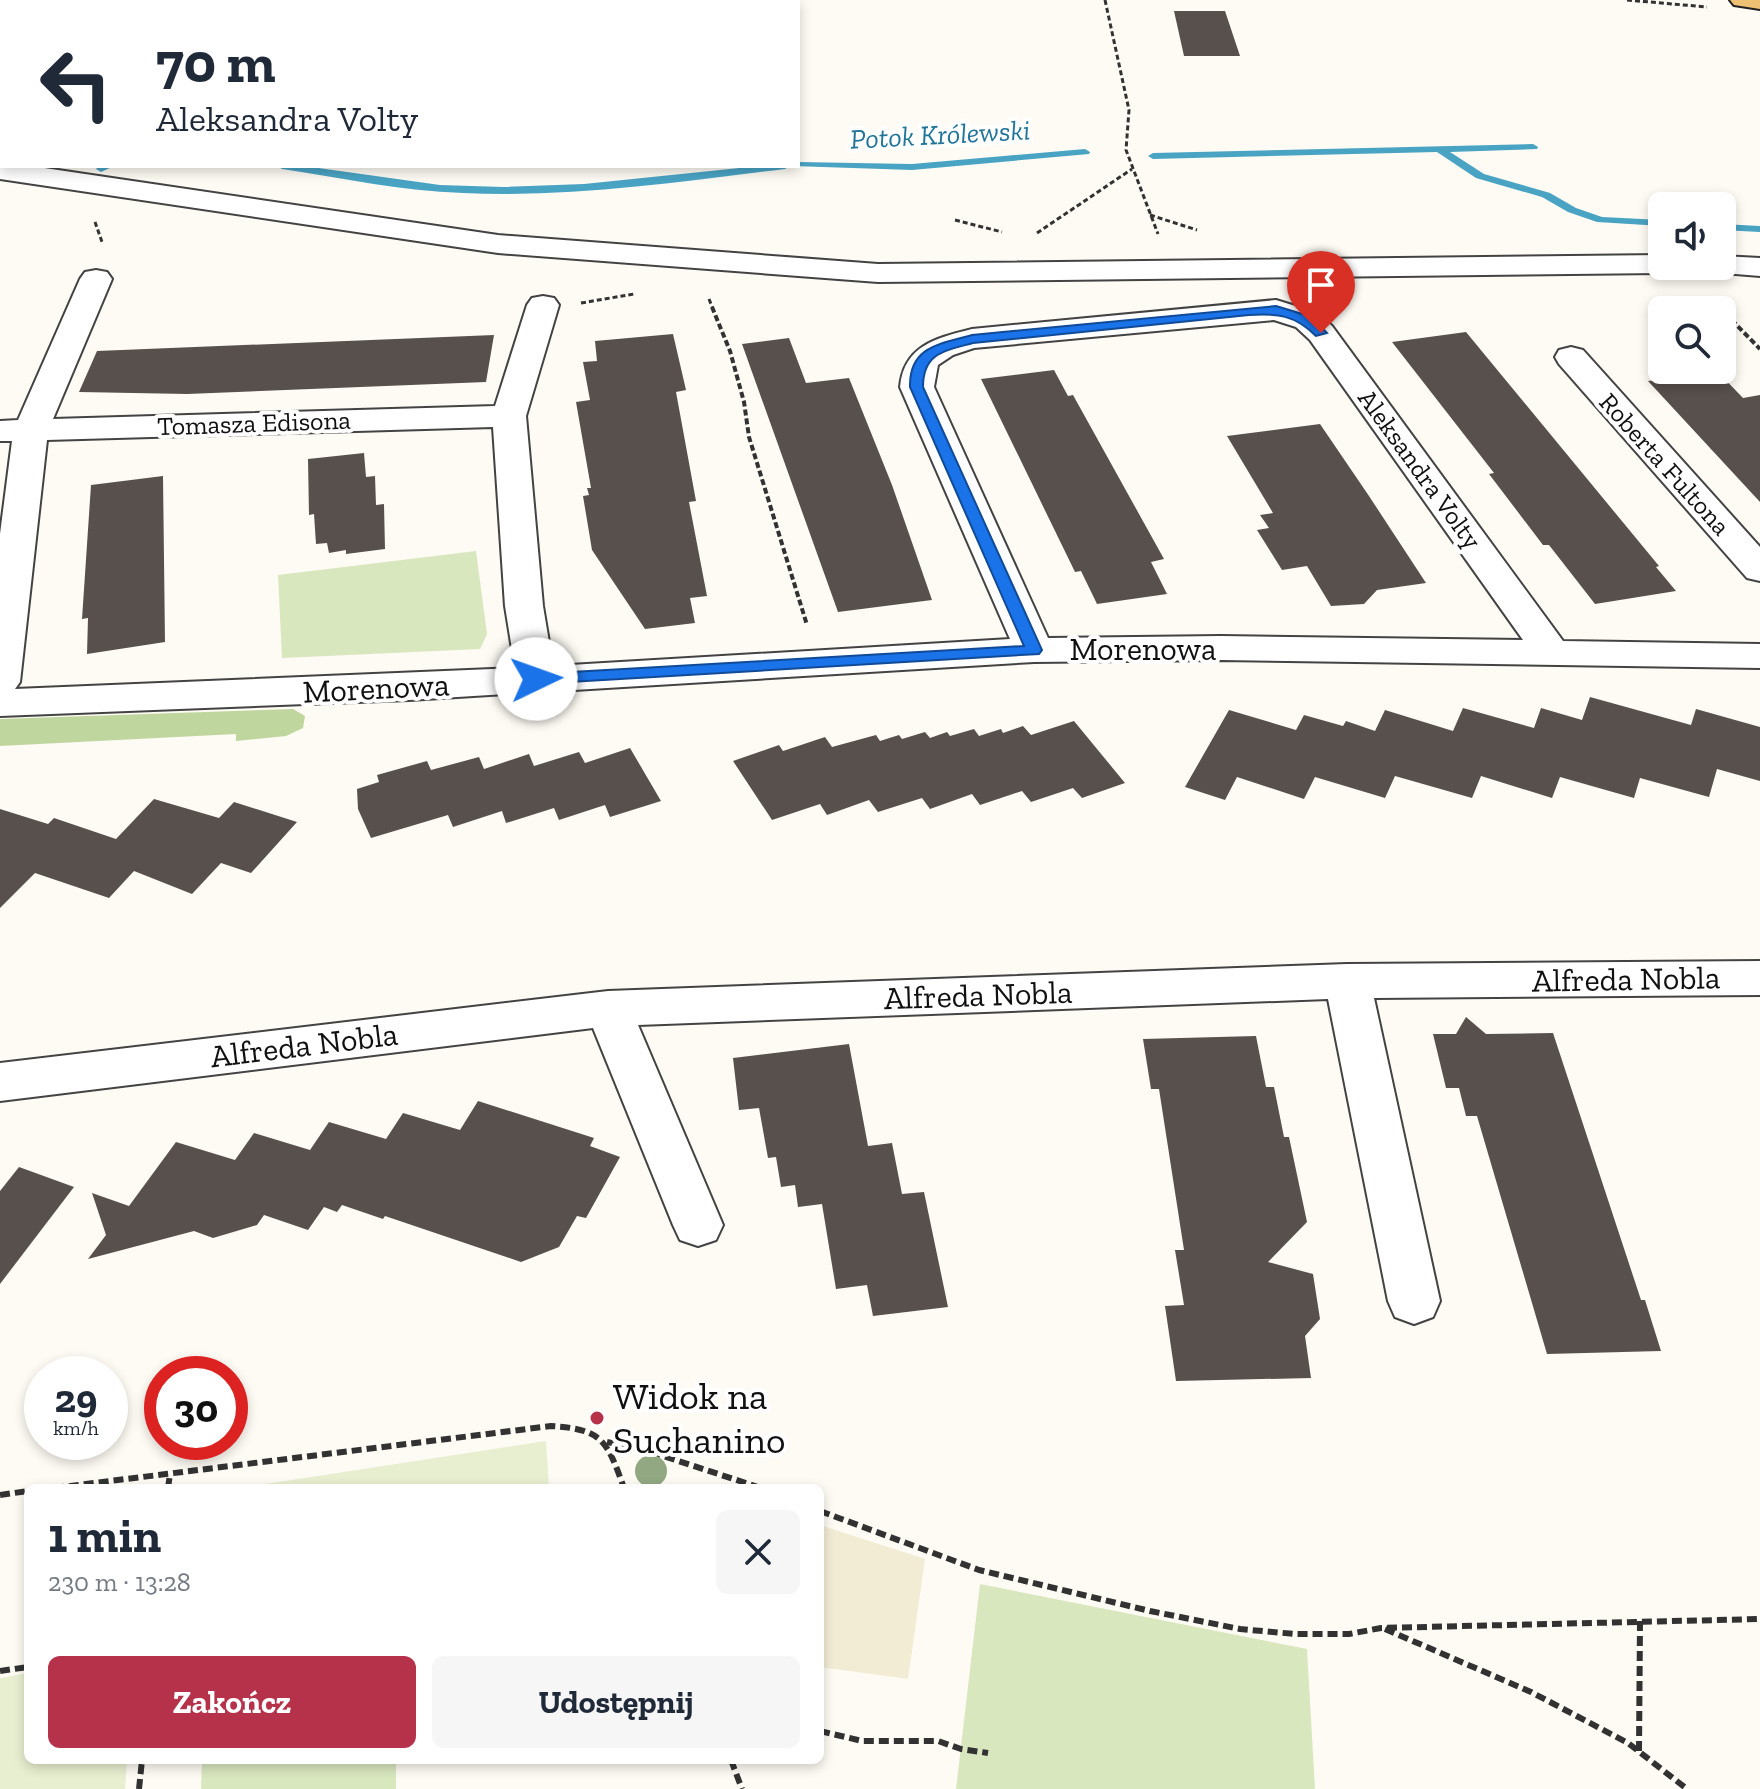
<!DOCTYPE html>
<html lang="pl">
<meta charset="utf-8">
<style>
body{margin:0;font-family:"Zilla Slab",serif;background:#f6f6f7;color:#1f2937;height:100vh;display:flex;flex-direction:column;font-size:30px;white-space:nowrap}
*{box-sizing:border-box;margin:0}
p{font-size:26px;color:#747a83}
.icon{flex:none;width:44px;height:44px;fill:none;stroke:currentColor;stroke-width:2;stroke-linecap:round;stroke-linejoin:round}
.map{position:relative;flex:1;overflow:hidden}
.drawer{position:absolute;left:24px;top:1484px;width:800px;height:280px;display:flex;flex-direction:column;background:#fff;border-radius:12px;box-shadow:0 4px 12px #0003}
.drawer>*{flex:none}
.banner{position:absolute;left:0px;top:0px;width:800px;height:168px;box-shadow:0 4px 12px #0003;background:#fff;color:#1f2937;overflow:hidden}
.fabs{position:absolute;left:1648px;top:192px;display:grid;gap:16px}
.fabs a{display:grid;place-items:center;width:88px;height:88px;border-radius:12px;background:#fff;box-shadow:0 4px 12px #0003;font-size:40px}
.speed{position:absolute;left:24px;top:1356px;display:flex;gap:16px;font-size:40px;font-weight:700;text-align:center}
.speed>*{display:grid;place-content:center;width:104px;height:104px;border-radius:50%;background:#fff;box-shadow:0 4px 12px #0003;line-height:1}
.speed small{font-size:20px;font-weight:400}
.speed .limit{border:12px solid #d22;background:#fff;color:#111}
.pin{position:absolute;display:grid;place-items:center;width:68px;height:68px;color:#fff;margin:-82px -34px;border-radius:50% 50% 50% 0;rotate:-45deg;box-shadow:0 0 8px #0007}
.pin .icon{rotate:45deg}
.me{position:absolute;width:88px;margin:-44px;rotate:87deg;stroke-linejoin:round;filter:drop-shadow(0 0 6px #0008)}
.turn{display:flex;align-items:center;gap:28px;height:168px;padding:0 24px;font-size:36px}
.turn .icon{width:104px;height:104px;stroke-width:2.5}
.turn b{display:block;font-size:56px;line-height:68px}
.round{display:grid;place-items:center;flex:none;width:84px;height:84px;border-radius:12px;background:#f6f6f7}
.head{display:flex;align-items:center;justify-content:space-between;height:136px;padding:0 24px}
h1{font-size:48px;font-weight:700;line-height:60px}
.primary-button{display:flex;gap:16px;margin-top:auto;padding:16px 24px}
.primary-button a{flex:1;height:92px;border-radius:12px;background:#b6324a;color:#fff;font-size:32px;font-weight:700;line-height:92px;text-align:center}
.primary-button a+a{background:#f6f6f7;color:#1f2937}
.map>svg:first-child{display:block}
.farmland{fill:#f3ecd5}
.green{fill:#d9e7bf}
.forest{fill:#c0d69f}
.pitch{fill:#e8efd0}
.lines{fill:none;stroke-linecap:round;stroke-linejoin:round}
.stream{fill:#49a3c3;fill-rule:evenodd}
.building{fill:#58504d}
.minor-casing{stroke:#434343;stroke-width:4}
.major-casing{stroke:#212121;stroke-width:4}
.path-far2{stroke:#323232;stroke-width:3;stroke-dasharray:5 3;stroke-linecap:butt}
.path-far1{stroke:#323232;stroke-width:4;stroke-dasharray:6 3;stroke-linecap:butt}
.path{stroke:#323232;stroke-width:6;stroke-dasharray:10 5;stroke-linecap:butt}
.minor{fill:#fff;fill-rule:evenodd}
.major{fill:#eec074;fill-rule:evenodd}
.tree{fill:#92a882}
.route{fill:#1a73e8;stroke:#114b97;stroke-width:2}
.poi-dot{fill:#b6324a;stroke:#fff;stroke-width:3}
.labels{text-anchor:middle;stroke-width:8;stroke-linejoin:round;paint-order:stroke}
.far-street-label{font-size:26px;fill:#101010;stroke:#fff}
.far-water-label{font-size:28px;font-style:italic;fill:#227599;stroke:#fff}
.street-label{font-size:32px;fill:#101010;stroke:#fff}
.near-poi-label{font-size:38px;fill:#101010;stroke:#fff;text-anchor:start}
</style>
<div class="map">
<svg width="1760" height="1789" viewBox="0 0 1760 1789">
<rect width="100%" height="100%" fill="#fefbf4"/>
<polygon class="farmland" points="820,1525 925,1559 908,1679 820,1667"/>
<g class="green">
<polygon points="476,551 487,634 480,649 282,658 278,575"/>
<polygon points="980,1584 1307,1649 1315,1789 956,1789"/>
<polygon points="202,1760 396,1760 396,1789 201,1789"/>
</g>
<polygon class="forest" points="293,709 305,716 303,728 286,736 236,741 236,734 0,746 0,719"/>
<g class="pitch">
<polygon points="546,1441 549,1488 240,1488"/>
<polygon points="28,1673 28,1760 127,1760 125,1789 0,1789 0,1678"/>
</g>
<g class="lines">
<g class="stream">
<polygon points="1533,144 1538,147 1537,149 1450,152 1484,174 1550,193 1576,208 1602,217 1662,220 1662,226 1597,222 1568,212 1542,197 1476,178 1437,152 1153,159 1148,156 1153,153"/>
<polygon points="1085,149 1090,152 1089,154 912,170 793,166 798,166 798,162 912,164"/>
<polygon points="99,166 114,166 101,172 96,169"/>
<path d="M277 166H304L440 185 503 187 584 184 759 166H790L785 169C678 182 571 198 463 193 402 191 342 178 282 169Z"/>
<polygon points="1722,224 1760,226 1760,232 1722,230"/>
</g>
</g>
<g class="building">
<polygon points="1174,11 1225,11 1240,56 1184,56"/>
<polygon points="1466,332 1659,566 1656,567 1676,591 1595,604 1549,545 1543,545 1489,474 1494,473 1392,342"/>
<polygon points="673,334 686,390 676,392 696,501 689,502 707,596 690,598 695,623 645,629 592,550 583,496 589,495 587,488 591,488 576,402 590,400 583,362 597,361 595,341"/>
<polygon points="494,335 486,382 187,394 79,392 97,351"/>
<polygon points="789,338 806,383 849,378 892,485 932,600 838,612 742,344"/>
<polygon points="1054,370 1068,396 1073,395 1164,559 1151,562 1167,594 1097,604 1081,571 1075,572 981,379"/>
<polygon points="1718,372 1743,398 1760,395 1760,502 1648,381"/>
<polygon points="1320,424 1369,496 1426,583 1377,590 1364,604 1331,606 1307,566 1282,570 1257,530 1269,528 1260,515 1273,513 1227,436"/>
<polygon points="364,453 366,477 375,476 376,505 384,504 385,549 346,554 346,550 329,553 327,543 316,544 314,514 309,515 308,459"/>
<polygon points="163,476 165,642 87,654 88,618 82,619 91,485"/>
<polygon points="1590,697 1691,725 1696,709 1760,727 1760,781 1717,769 1709,797 1640,778 1634,798 1560,777 1552,798 1481,776 1472,798 1395,776 1385,798 1315,777 1304,799 1237,777 1225,800 1185,787 1229,710 1296,730 1304,715 1343,726 1346,721 1375,731 1385,710 1453,731 1463,708 1534,728 1541,708 1582,720"/>
<polygon points="1074,721 1125,783 1082,798 1073,788 1031,802 1022,791 980,805 972,794 930,809 922,798 878,812 869,800 827,815 820,804 772,820 733,761 779,745 783,751 825,737 832,747 876,735 880,741 899,735 902,739 925,732 930,738 947,732 950,736 974,729 979,736 1001,729 1003,733 1023,726 1031,735"/>
<polygon points="630,748 661,801 610,817 605,805 559,820 554,808 506,823 502,811 453,827 448,815 371,838 358,809 357,789 379,782 377,775 427,761 431,770 479,757 484,769 529,754 534,766 579,752 585,763"/>
<polygon points="154,799 219,818 234,802 297,822 251,873 221,863 192,894 134,871 109,898 35,873 0,908 0,809 48,824 54,818 116,839"/>
<polygon points="1466,1017 1486,1034 1553,1033 1641,1300 1645,1300 1661,1351 1547,1354 1477,1116 1466,1116 1459,1088 1446,1088 1433,1034 1456,1034"/>
<polygon points="1256,1036 1266,1087 1274,1087 1284,1137 1289,1137 1307,1222 1268,1262 1313,1274 1320,1319 1305,1336 1311,1378 1176,1381 1165,1306 1184,1305 1175,1250 1184,1250 1159,1089 1151,1089 1143,1039"/>
<polygon points="849,1044 868,1146 892,1143 902,1194 924,1192 948,1307 873,1316 867,1285 836,1289 822,1204 798,1207 795,1185 781,1187 776,1157 768,1158 759,1108 739,1110 733,1058"/>
<polygon points="478,1101 594,1138 590,1146 620,1157 586,1218 577,1216 559,1247 521,1262 385,1216 383,1219 342,1205 337,1212 324,1207 308,1230 264,1215 257,1225 213,1238 194,1231 88,1259 106,1235 92,1193 129,1206 176,1142 235,1160 254,1133 310,1150 329,1122 386,1139 403,1113 460,1130"/>
<polygon points="19,1167 74,1187 0,1284 0,1191"/>
</g>
<g class="lines">
<g class="minor-casing">
<g id="minor">
<polygon points="0,161 2,166 31,166 498,235 878,264 1662,255 1662,266 1676,266 1673,271 1662,273 878,282 498,253 0,179"/>
<polygon points="1722,256 1760,258 1760,276 1711,272 1707,266 1722,266"/>
<path d="M96 270 107 272 112 279 53 419 495 406 527 305 532 298 543 296 554 298 559 305 526 416 543 606 553 666 1010 639 900 387C904 345 937 338 972 329L1276 300 1318 313 1332 326 1563 641 1760 644V668L1221 660 1034 662 409 700 0 716V534L12 441H0V421L18 420 80 279 85 272ZM1274 320 1296 327 1310 340 1523 640 1221 636 1048 638 934 387 938 365 953 355 974 348ZM493 427 505 606 515 668 15 689 20 682 47 440Z"/>
<polygon points="1571,347 1583,350 1760,547 1760,581 1747,578 1559,364 1555,357 1559,350"/>
<polygon points="1760,961 1760,995 1374,998 1440,1301 1433,1317 1414,1324 1395,1317 1388,1301 1328,999 638,1025 723,1225 716,1240 698,1246 680,1240 673,1225 593,1028 0,1101 0,1063 608,991 1347,964"/>
</g>
</g>
<g class="major-casing">
<polygon id="major" points="1730,0 1760,0 1760,9 1734,5"/>
</g>
<g class="path-far2">
<polyline points="1105,0 1129,110 1126,150 1158,234"/>
<polyline points="1627,0 1707,7"/>
<polyline points="1150,215 1197,230"/>
<polyline points="955,220 1002,232"/>
<polyline points="95,222 102,242"/>
<polyline points="1037,233 1132,169"/>
<polyline points="709,299 713,309"/>
<polyline points="1714,301 1721,309"/>
<polyline points="581,303 634,294"/>
</g>
<g class="path-far1">
<polyline points="712,307 730,351 744,402 749,437 807,625"/>
<polyline points="1719,307 1760,349"/>
</g>
<g class="path">
<polyline points="607,1442 648,1451 761,1488"/>
<path d="M54 1488 551 1426C603 1429 607 1441 624 1488"/>
<polyline points="168,1488 170,1474"/>
<polyline points="0,1495 28,1491"/>
<polyline points="820,1511 979,1570 1150,1611 1240,1629 1295,1634 1349,1634 1381,1628 1760,1619"/>
<polyline points="1385,1629 1531,1692 1628,1743 1687,1789"/>
<polyline points="0,1671 28,1667"/>
<polyline points="820,1731 862,1741 938,1741 961,1749 988,1753"/>
<polyline points="1639,1751 1640,1621"/>
<polyline points="731,1760 742,1789"/>
<polyline points="139,1789 142,1760"/>
</g>
<use href="#minor" class="minor"/>
<use href="#major" class="major"/>
</g>
<circle class="tree" cx="651" cy="1471" r="16"/>
<path class="route" d="M1276 306 1312 317 1327 333 1316 336C1295 315 1277 313 1249 315L973 343C944 351 923 353 923 387L1042 650 1039 654 536 684 527 679 536 674 1024 646 910 387C909 347 939 344 972 335Z"/>
<circle class="poi-dot" cx="597" cy="1418" r="8"/>
<g class="labels">
<g class="far-street-label">
<text transform="translate(254 423) rotate(-2)" y="9">Tomasza Edisona</text>
<text transform="translate(1665 464) rotate(48)" y="9">Roberta Fultona</text>
<text transform="translate(1420 469) rotate(54)" y="9">Aleksandra Volty</text>
</g>
<g class="far-water-label">
<text transform="translate(940 134) rotate(-3)" y="10">Potok Królewski</text>
</g>
<g class="street-label">
<text x="1143" y="660">Morenowa</text>
<text transform="translate(376 688) rotate(-3)" y="11">Morenowa</text>
<text transform="translate(1626 979) rotate(-1)" y="11">Alfreda Nobla</text>
<text transform="translate(978 995) rotate(-2)" y="11">Alfreda Nobla</text>
<text transform="translate(304 1045) rotate(-7)" y="11">Alfreda Nobla</text>
</g>
<g class="near-poi-label">
<text x="613" y="1409">Widok na<tspan x="613" dy="44">Suchanino</tspan></text>
</g>
</g>
</svg>
<div class="fabs">
<a><svg class="icon" aria-label="sound" viewBox="0 0 24 24"><path d="M4 9h4l5-4v14l-5-4H4zM17 9q2 3 0 6"/></svg></a>
<a><svg class="icon" aria-label="search" viewBox="0 0 24 24"><circle cx="10" cy="10" r="6"/><path d="M15 15l6 6"/></svg></a>
</div>
<div class="speed"><div>29<small>km/h</small></div><div class="limit">30</div></div>
<div class="pin" style="left:1321px;top:333px;background:#d93025"><svg class="icon" aria-label="arrive" viewBox="0 0 24 24"><path d="M6 21V4h12l-3 4 3 4H6"/></svg></div>
<svg class="me" style="left:536px;top:679px" viewBox="-20 -20 40 40"><circle r="19" fill="#fff"/><path d="M0-13L10 11 0 6-10 11z" fill="#1a73e8"/></svg>
<div class="banner">
<div class="turn"><svg class="icon" aria-label="left" viewBox="0 0 24 24"><path d="M17 20v-9H6M10 6l-5 5 5 5"/></svg><div><b>70 m</b>Aleksandra Volty</div></div>
</div>
<section class="drawer">
<div class="head"><div><h1>1 min</h1><p>230 m · 13:28</p></div><a class="round"><svg class="icon" aria-label="close" viewBox="0 0 24 24"><path d="M6 6l12 12M18 6L6 18"/></svg></a></div>
<div class="primary-button"><a>Zakończ</a><a>Udostępnij</a></div>
</section>
</div>
